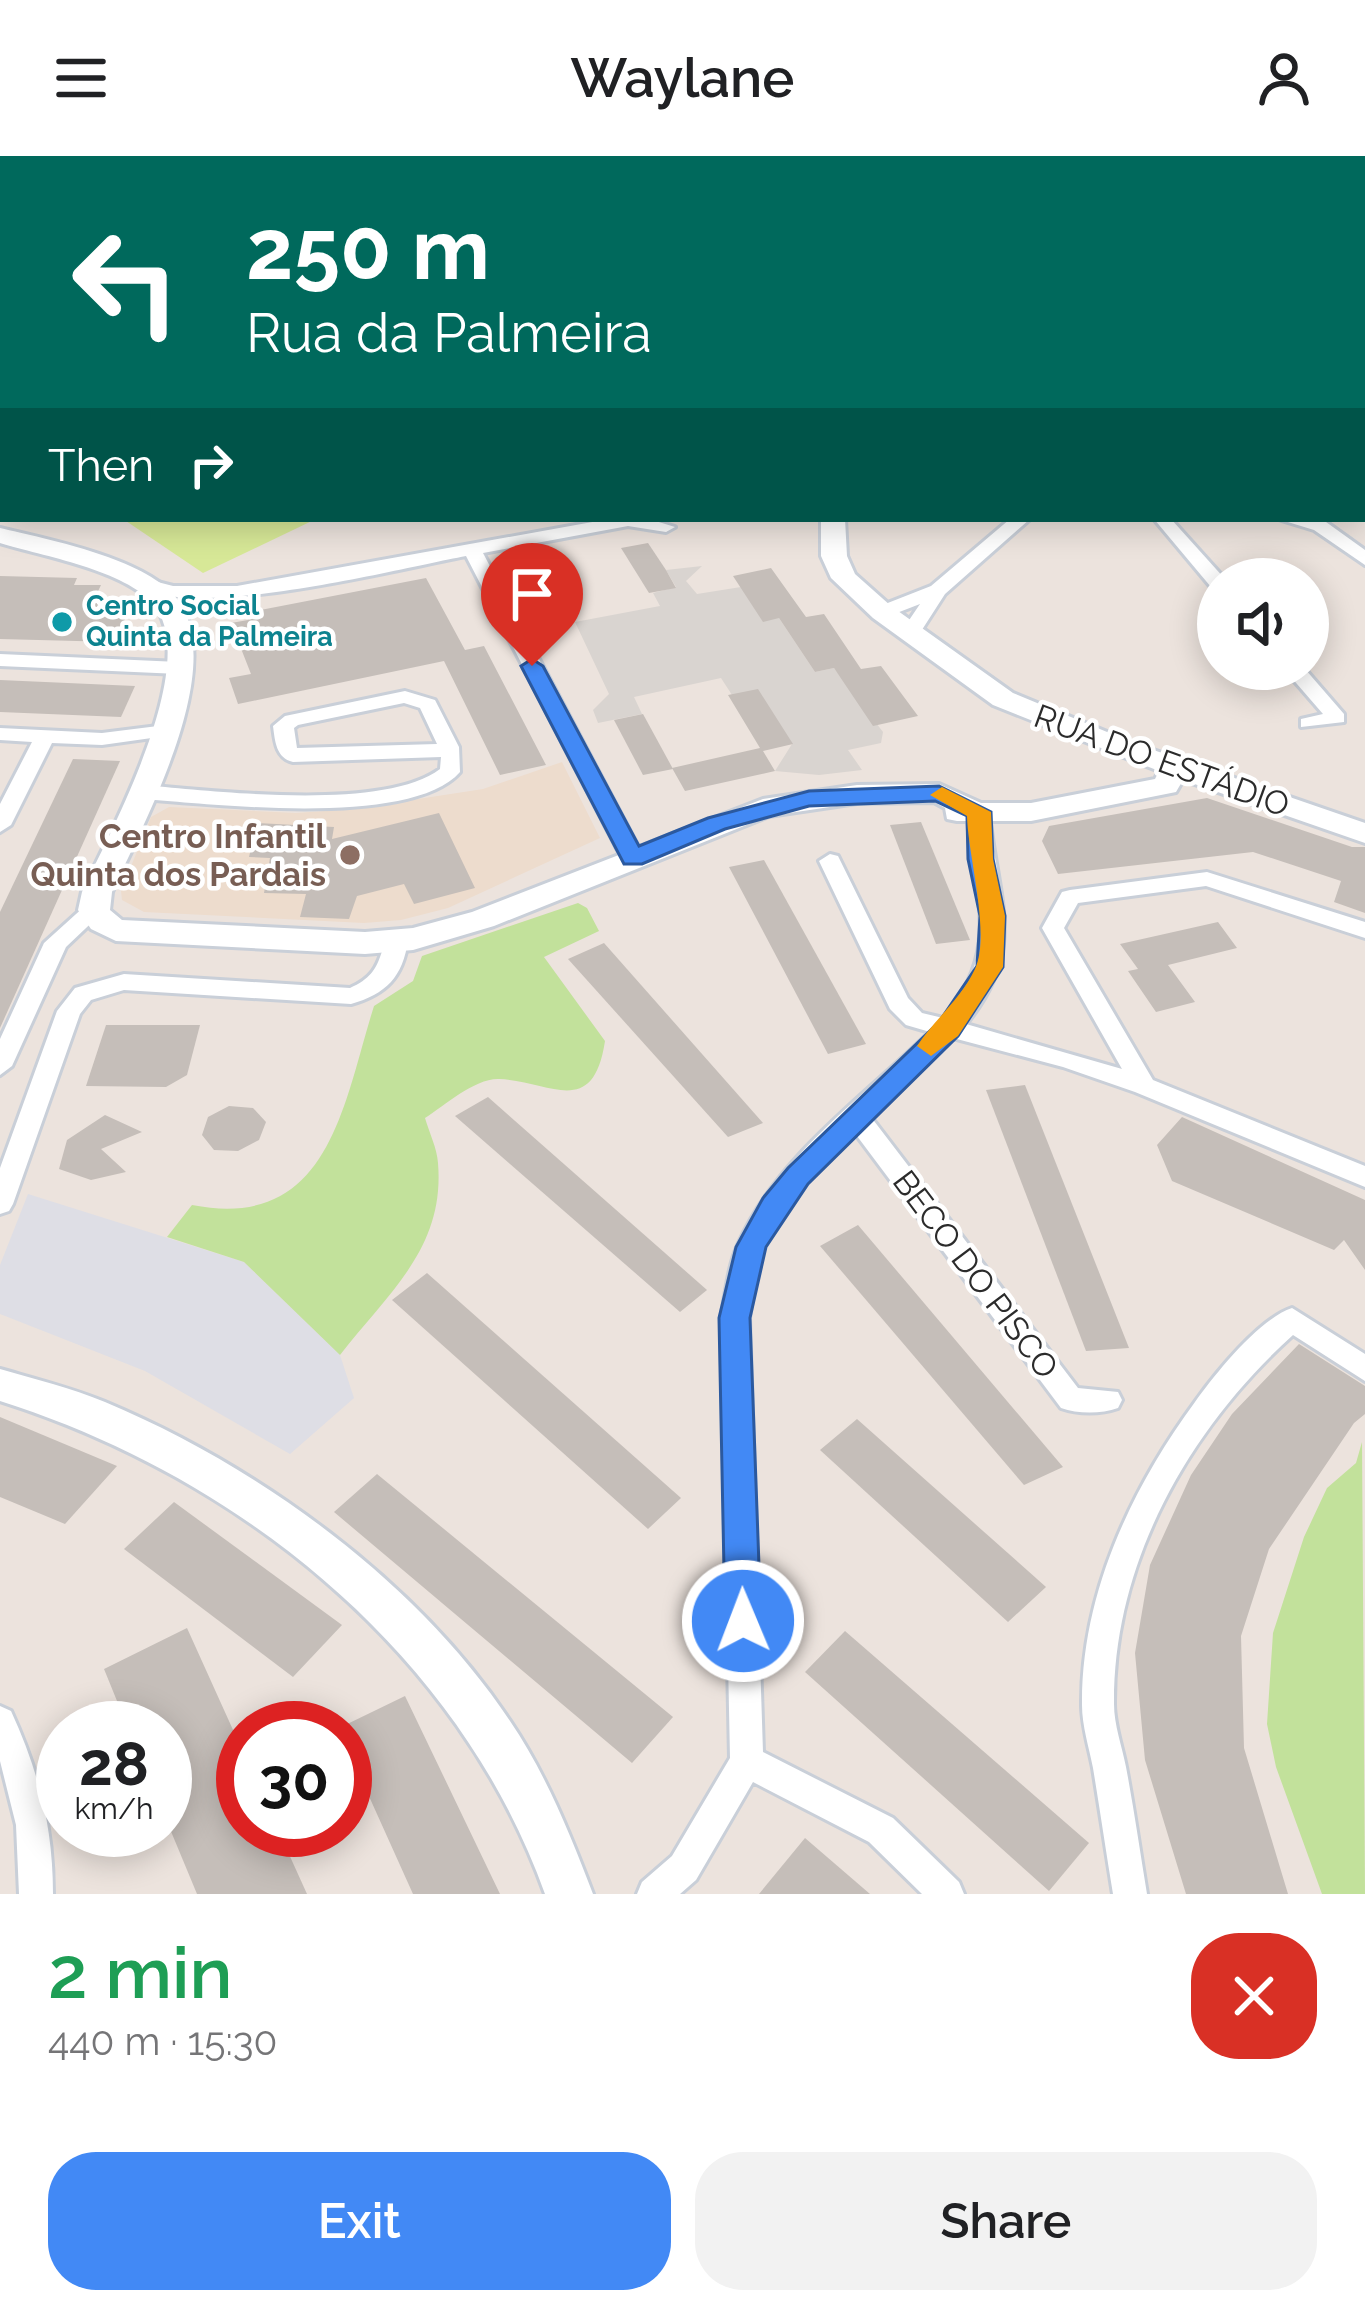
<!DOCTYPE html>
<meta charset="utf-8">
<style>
body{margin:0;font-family:Raleway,sans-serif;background:#f2f2f2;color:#202124;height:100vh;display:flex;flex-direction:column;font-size:45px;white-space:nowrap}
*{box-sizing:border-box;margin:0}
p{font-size:39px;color:#757577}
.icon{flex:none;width:66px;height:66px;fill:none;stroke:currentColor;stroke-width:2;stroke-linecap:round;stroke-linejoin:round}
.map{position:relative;height:1738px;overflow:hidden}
.drawer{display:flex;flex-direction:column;background:#fff;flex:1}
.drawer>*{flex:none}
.guide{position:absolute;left:0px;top:0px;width:1365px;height:366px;box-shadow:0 6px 30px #0003;background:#00695c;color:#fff;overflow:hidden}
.buttons{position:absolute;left:1197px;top:402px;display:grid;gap:24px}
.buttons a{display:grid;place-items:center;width:132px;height:132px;border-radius:50%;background:#fff;box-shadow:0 6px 30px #0003;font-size:60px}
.speed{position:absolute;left:36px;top:1545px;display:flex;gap:24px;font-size:60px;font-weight:700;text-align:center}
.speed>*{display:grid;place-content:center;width:156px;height:156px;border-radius:50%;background:#fff;box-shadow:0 6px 30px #0003;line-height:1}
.speed small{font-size:30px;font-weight:400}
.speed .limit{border:18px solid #d22;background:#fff;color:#111}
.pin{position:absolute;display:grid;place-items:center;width:102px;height:102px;color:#fff;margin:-123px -51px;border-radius:50% 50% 50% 0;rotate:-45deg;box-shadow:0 0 12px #0007}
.pin .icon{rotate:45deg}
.me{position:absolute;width:132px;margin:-66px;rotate:359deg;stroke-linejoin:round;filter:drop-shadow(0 0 9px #0008)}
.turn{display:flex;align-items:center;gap:42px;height:252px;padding:0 48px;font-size:54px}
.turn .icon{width:156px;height:156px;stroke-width:2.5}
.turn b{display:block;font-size:84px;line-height:102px}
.then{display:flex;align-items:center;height:114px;padding:0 48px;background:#0003;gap:24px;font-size:45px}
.round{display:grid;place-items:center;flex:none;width:126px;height:126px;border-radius:48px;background:#f2f2f2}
.headline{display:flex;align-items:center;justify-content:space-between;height:204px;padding:0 48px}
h1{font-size:72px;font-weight:600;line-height:90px;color:#1e9e55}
.button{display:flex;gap:24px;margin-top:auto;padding:24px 48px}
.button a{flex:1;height:138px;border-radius:48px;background:#4289f5;color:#fff;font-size:48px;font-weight:600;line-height:138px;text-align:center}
.button a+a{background:#f2f2f2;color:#202124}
header{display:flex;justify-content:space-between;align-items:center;height:156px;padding:0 48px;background:#fff;font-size:54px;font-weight:600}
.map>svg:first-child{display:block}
.industrial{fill:#dedee5}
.education{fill:#eddccd}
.green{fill:#c2e19b}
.pitch{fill:#d7e897}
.plaza{fill:#d9d4d0}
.building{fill:#c5beb9}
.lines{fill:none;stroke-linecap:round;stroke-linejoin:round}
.street-casing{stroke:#c9cfd8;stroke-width:6}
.secondary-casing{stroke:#c9cfd8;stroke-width:6}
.street{fill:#fff;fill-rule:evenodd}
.secondary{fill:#fff;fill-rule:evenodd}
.route{fill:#4289f5;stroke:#2b599f;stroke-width:3}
.slow{fill:#f59e0b}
.culture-dot{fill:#0f9aa8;stroke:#fff;stroke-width:4.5}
.education-dot{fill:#8d6e63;stroke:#fff;stroke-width:4.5}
.labels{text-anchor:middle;stroke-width:9;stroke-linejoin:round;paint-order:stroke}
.far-culture-label{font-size:27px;font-weight:bold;fill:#0d838f;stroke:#fff;text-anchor:start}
.street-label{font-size:33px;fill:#2b2b2b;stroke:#fff}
.education-label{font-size:33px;font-weight:bold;fill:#785e54;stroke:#fff;text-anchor:end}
</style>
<header><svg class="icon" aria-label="menu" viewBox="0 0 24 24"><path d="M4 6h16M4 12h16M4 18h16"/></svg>Waylane<svg class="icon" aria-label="person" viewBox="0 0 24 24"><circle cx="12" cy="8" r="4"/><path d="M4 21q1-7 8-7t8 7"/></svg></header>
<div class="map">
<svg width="1365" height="1738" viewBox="0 0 1365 1738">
<rect width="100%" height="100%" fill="#ece3dd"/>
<polygon class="industrial" points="28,1038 244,1106 340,1199 354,1242 290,1298 145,1215 0,1158 0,1109"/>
<polygon class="education" points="562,606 600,682 448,752 401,764 364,767 144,756 122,744 121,735 151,661 169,651 296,657 353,653 483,633"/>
<g class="green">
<path d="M578 747 587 752 599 775 544 801 605 885C593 964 550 925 499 923 475 922 444 950 425 962 429 976 437 992 438 1007 445 1092 389 1136 340 1199L244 1106 167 1081 192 1049C330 1076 343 948 374 850L413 825 422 800Z"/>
<polygon points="1362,1286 1365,1738 1322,1738 1276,1611 1267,1568 1273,1477 1304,1381 1327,1332 1356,1307"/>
</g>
<polygon class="pitch" points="123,363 316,363 203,417"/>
<polygon class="plaza" points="702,410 686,425 697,438 741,431 779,462 815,516 834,512 883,576 881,587 848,594 862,614 819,619 775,615 792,588 732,539 721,522 634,541 642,558 598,567 593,554 609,538 575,466 660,450 653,437 676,431 666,414"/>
<g class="building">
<polygon points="648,387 666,414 676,432 649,437 621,392"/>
<polygon points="545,406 569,452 543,457 518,411"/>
<polygon points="771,412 806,461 824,458 861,513 881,510 918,560 873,570 834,512 815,516 779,462 763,466 733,420"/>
<polygon points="0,420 77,422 74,429 101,429 93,446 132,447 115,486 0,483"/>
<polygon points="426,422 465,494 484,490 546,609 500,619 444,505 238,548 229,522 251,518 231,467 248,464 245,457"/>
<polygon points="0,524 135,530 121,561 0,556"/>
<polygon points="758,533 793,588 763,595 775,615 685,635 672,612 760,592 728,539"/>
<polygon points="643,558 673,613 643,619 614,564"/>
<polygon points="73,603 120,605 0,872 0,756"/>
<polygon points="1207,642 1352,691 1365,691 1365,757 1334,746 1341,725 1253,696 1058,718 1042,685 1049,670"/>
<polygon points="439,657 475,732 414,748 404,728 357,740 349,763 300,761 306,738 264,737 270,702 249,701 257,667 334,671 332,683"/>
<polygon points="921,666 970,784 936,788 890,669"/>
<polygon points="764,704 866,888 828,898 729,711"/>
<polygon points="1218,766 1237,792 1168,809 1195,846 1156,856 1128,815 1138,813 1120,788"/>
<polygon points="604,787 763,967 728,981 568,803"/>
<polygon points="106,869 200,869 187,919 166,931 86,930"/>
<polygon points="1025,929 1129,1192 1086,1195 986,934"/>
<polygon points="488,941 707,1134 680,1156 455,960"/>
<polygon points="229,950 253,952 266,966 259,984 238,995 214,994 202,979 208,961"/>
<polygon points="105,959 142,976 101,993 126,1016 91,1024 59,1013 67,984"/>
<polygon points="1182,961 1365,1044 1365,1114 1344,1084 1334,1094 1172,1025 1157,989"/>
<polygon points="858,1069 1063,1311 1024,1329 820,1090"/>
<polygon points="427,1117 681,1342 648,1373 392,1144"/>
<polygon points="1299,1188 1365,1230 1365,1258 1354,1267 1269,1393 1241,1480 1244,1592 1288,1738 1186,1738 1145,1604 1135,1497 1150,1409 1191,1319 1232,1258"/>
<polygon points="0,1261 117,1310 65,1368 0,1341"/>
<polygon points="857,1263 1046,1431 1008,1466 820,1294"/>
<polygon points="377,1318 673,1561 632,1607 334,1356"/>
<polygon points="174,1346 342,1469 293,1521 124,1393"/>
<polygon points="187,1472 243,1596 243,1674 278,1674 307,1738 197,1738 165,1661 165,1572 128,1572 104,1513"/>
<polygon points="845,1475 1089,1687 1049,1735 805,1516"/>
<polygon points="405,1540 500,1738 413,1738 345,1587 345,1572 339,1572"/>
<polygon points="805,1682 870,1738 759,1738"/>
</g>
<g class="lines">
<g class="street-casing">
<g id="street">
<polygon points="106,0 120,0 104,3"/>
<path d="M609 363H649L675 371 666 376 628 370 483 397 644 702 633 709 622 702 466 400C396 413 188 467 133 428L142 422 173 430H237Z"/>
<polygon points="1010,363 1030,363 945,438 918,480 904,480 901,476 920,448 889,460 875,460 875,452 931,430"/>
<polygon points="1154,363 1171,363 1225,423 1218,423 1218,433 1211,431"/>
<polygon points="1278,363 1326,366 1365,394 1365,409 1314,374"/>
<polygon points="0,498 179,506 189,512 179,518 0,510"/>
<polygon points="1284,513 1305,513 1344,558 1344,566 1301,571 1301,563 1323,558"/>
<path d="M405 535 435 544 459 591 460 616C411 672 214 648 142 643L131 636 142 629C214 635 383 656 440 613L441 601 293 606C276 602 275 585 273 570L285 560ZM404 547 420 552 437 588 297 592 294 572 298 569Z"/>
<polygon points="166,569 173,571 173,579 102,589 52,587 11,669 0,676 0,648 32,586 0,584 0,572 102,577"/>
<path d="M978 650 989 657C997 744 1028 792 966 868L1122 913 1042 772 1062 736 1070 734 1207 716 1365 766V782L1206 730 1078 747 1064 772 1153 924 1365 1010V1031L1135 936 1063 911 953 882 871 961 1078 1232 1118 1236 1122 1244 1118 1252C1101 1258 1078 1258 1061 1252L854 976C818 1010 779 1048 762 1096 755 1117 753 1140 749 1162L763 1596 893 1662 959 1726 964 1738H922L869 1686 753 1626 696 1724 680 1738H637L642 1726 672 1700 730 1602 721 1162C726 1138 728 1112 738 1089 777 1000 863 942 930 876L906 869 890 853 819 705 830 698 838 700 908 842 922 857 943 862C1004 795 974 737 967 657Z"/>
<polygon points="94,746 105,754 66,791 12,910 0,919 0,883 44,787 86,749"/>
<path d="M397 776 408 784C403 821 386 838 351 848L124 834 91 844 80 858 13 1048 9 1055 0 1058V1012L57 855 75 832 124 818 350 832C390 815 374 787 397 776Z"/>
<path d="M1292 1152 1365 1198V1225L1293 1179C1190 1272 1113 1405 1114 1548 1114 1569 1122 1590 1126 1611 1134 1653 1140 1696 1147 1738H1113C1106 1696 1100 1654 1093 1612 1089 1591 1082 1570 1082 1549 1081 1439 1131 1333 1195 1246 1215 1218 1259 1163 1292 1152Z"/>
<path d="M0 1550 11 1555C39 1616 53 1671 53 1738H19L16 1669 0 1605Z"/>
</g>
</g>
<g class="secondary-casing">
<g id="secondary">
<polygon points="649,0 671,0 673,3 651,3"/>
<path d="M821 363H845L847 400 855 418 891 450 1013 537 1136 588 1365 667V687L1183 624 1176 636 1031 665H957L947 663 945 652 934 646 857 647 769 660 494 770 413 794 365 798 116 785 91 773 78 754 82 736C110 676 202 509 154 449 126 414 42 400 0 387V372C47 383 136 401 171 436 236 500 143 668 112 736L110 754 122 764 365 776 413 772 472 756 763 643 857 629 939 628 981 647H1031L1155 623 1159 615 993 549 873 462 831 422 821 400Z"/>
<path d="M0 1213C35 1223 71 1232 105 1246 258 1310 417 1425 510 1565 546 1618 570 1678 593 1738H545C459 1497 240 1321 0 1245Z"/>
</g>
</g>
<use href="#street" class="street"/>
<use href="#secondary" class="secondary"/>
</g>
<polygon class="route" points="532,503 543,510 639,690 708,662 809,635 939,630 991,656 993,703 1005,760 1003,811 958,880 808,1028 766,1091 750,1162 761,1465 755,1477 743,1482 730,1477 725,1465 719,1162 736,1091 763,1042 788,1012 939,866 977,810 980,760 968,703 967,660 935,645 809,650 725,673 642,708 624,708 521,510"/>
<path class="slow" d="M942 631 991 656 993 703 1005 760 1003 811 958 880 931 900 917 890C934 864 961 843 975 813 991 778 968 701 967 660L930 639Z"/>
<circle class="culture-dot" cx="62" cy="466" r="12"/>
<circle class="education-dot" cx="350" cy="699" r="12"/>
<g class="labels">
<g class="far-culture-label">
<text x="86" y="459">Centro Social<tspan x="86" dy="31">Quinta da Palmeira</tspan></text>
</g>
<g class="street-label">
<text transform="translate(1162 604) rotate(20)" y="12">RUA DO ESTÁDIO</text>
<text transform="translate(976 1118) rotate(53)" y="12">BECO DO PISCO</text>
</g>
<g class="education-label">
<text x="326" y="692">Centro Infantil<tspan x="326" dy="38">Quinta dos Pardais</tspan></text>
</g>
</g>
</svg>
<div class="buttons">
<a><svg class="icon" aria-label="sound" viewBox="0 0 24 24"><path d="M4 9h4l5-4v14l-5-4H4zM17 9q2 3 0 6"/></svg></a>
</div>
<div class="speed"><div>28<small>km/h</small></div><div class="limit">30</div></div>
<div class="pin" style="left:532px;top:510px;background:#d93025"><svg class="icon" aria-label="arrive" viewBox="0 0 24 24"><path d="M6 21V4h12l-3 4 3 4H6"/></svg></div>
<svg class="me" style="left:743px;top:1465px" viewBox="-20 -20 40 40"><circle r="17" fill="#4289f5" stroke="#fff" stroke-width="3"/><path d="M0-11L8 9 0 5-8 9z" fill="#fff"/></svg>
<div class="guide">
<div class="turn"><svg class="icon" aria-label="left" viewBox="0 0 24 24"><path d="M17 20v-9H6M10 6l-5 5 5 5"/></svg><div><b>250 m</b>Rua da Palmeira</div></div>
<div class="then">Then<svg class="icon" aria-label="right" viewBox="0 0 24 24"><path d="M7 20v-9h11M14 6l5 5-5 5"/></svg></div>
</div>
</div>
<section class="drawer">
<div class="headline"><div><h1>2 min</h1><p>440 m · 15:30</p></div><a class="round" style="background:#d93025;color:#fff"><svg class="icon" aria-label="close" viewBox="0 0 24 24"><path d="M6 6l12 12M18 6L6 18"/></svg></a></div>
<div class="button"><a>Exit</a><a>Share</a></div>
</section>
